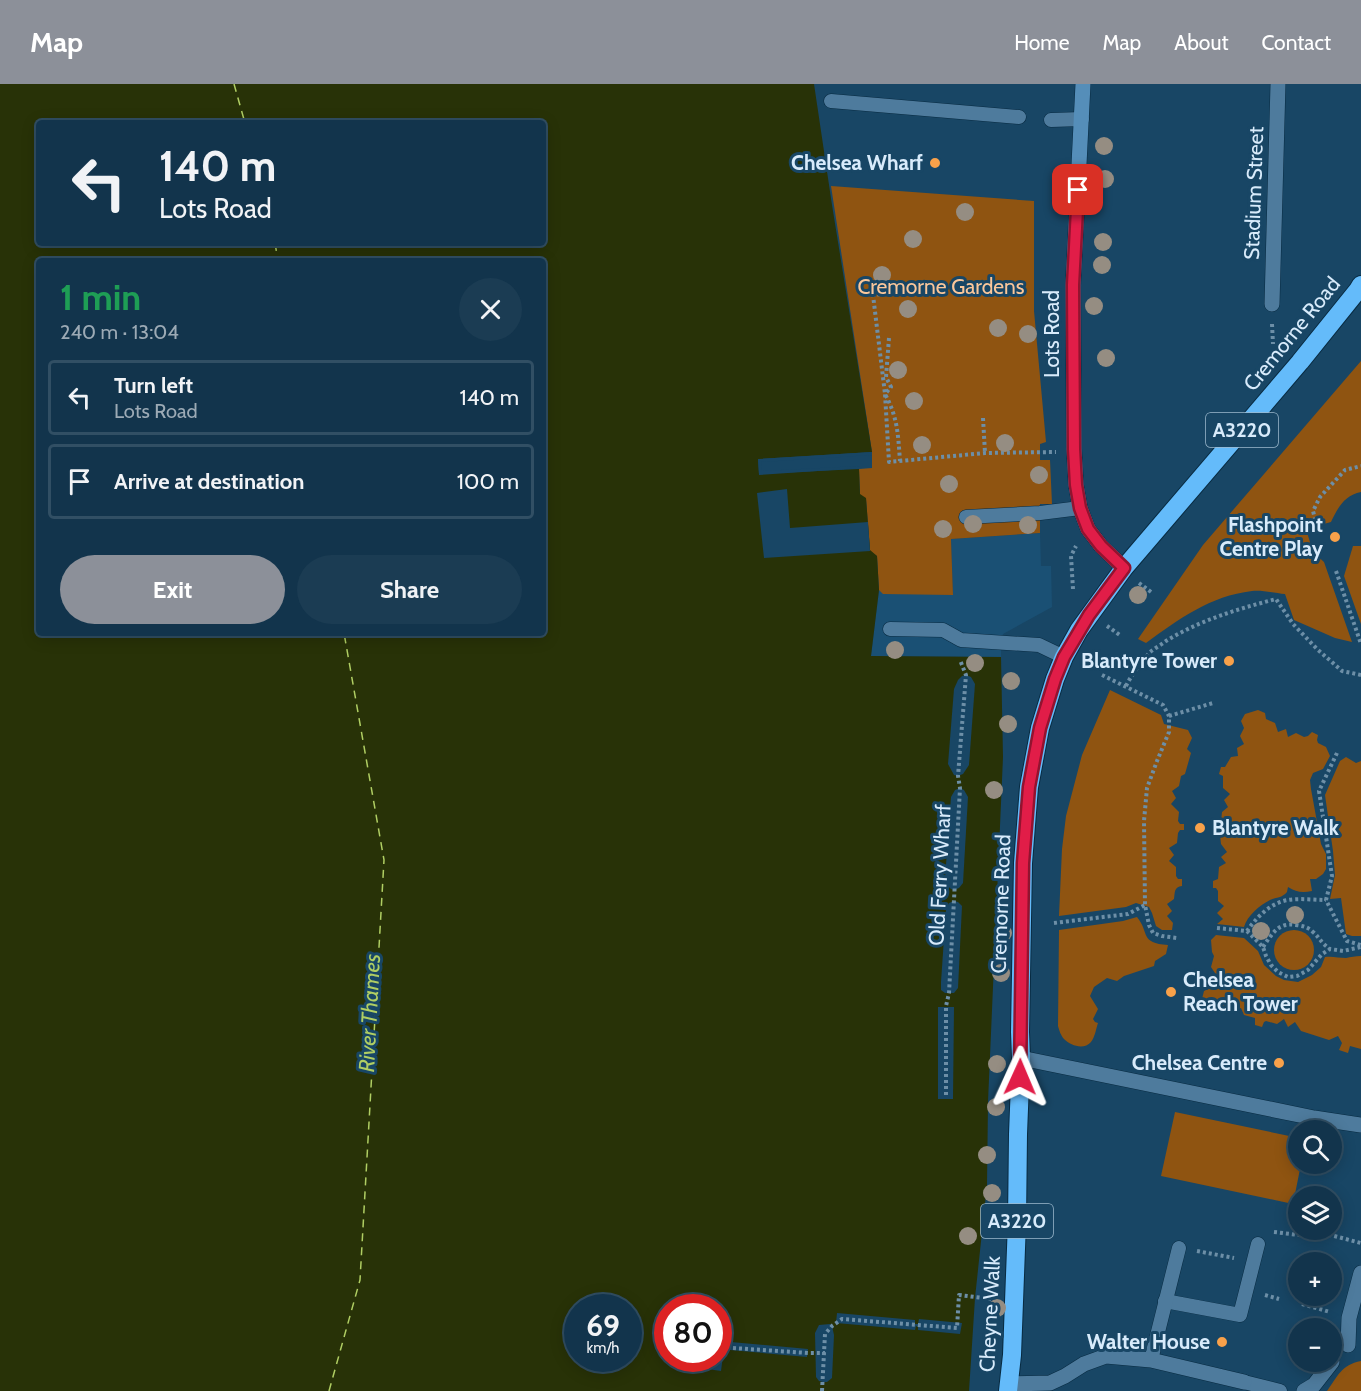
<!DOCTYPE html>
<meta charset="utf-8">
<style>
body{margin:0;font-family:Cabin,sans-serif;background:#1b3c53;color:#f1f3f6;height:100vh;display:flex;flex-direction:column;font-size:22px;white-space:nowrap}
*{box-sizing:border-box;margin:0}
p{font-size:20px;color:#9caab5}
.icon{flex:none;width:33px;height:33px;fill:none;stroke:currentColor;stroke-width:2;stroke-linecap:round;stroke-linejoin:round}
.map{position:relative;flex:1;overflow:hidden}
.sheet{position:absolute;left:36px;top:174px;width:510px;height:378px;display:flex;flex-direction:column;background:#12344c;border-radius:6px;box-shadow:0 3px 15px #0003,0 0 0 2px #314f64}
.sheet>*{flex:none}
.hud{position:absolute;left:36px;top:36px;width:510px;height:126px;border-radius:6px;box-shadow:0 3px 15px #0003,0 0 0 2px #314f64;background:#12344c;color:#f1f3f6;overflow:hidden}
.controls{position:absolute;left:1288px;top:1036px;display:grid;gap:12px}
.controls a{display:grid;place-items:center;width:54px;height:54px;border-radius:50%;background:#12344c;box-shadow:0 3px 15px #0003,0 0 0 2px #314f64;font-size:30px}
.speed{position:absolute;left:564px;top:1210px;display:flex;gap:12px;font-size:30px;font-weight:700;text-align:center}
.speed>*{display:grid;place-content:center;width:78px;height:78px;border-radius:50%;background:#12344c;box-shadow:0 3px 15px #0003,0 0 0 2px #314f64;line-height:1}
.speed small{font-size:15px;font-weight:400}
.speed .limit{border:9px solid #d22;background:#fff;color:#111}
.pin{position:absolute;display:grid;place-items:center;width:51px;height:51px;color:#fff;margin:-26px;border-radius:12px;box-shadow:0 3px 9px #0006}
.me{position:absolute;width:66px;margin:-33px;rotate:1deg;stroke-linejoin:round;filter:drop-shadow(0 0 4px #0008)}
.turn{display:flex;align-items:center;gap:21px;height:126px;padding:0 24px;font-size:27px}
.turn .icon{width:78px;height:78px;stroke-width:2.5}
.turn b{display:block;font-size:42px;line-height:51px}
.round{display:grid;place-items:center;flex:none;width:63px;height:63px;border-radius:32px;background:#1b3c53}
.head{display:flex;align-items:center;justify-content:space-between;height:102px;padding:0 24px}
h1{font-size:36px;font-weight:800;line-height:45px;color:#1e9e55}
.cta{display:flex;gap:12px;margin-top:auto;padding:12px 24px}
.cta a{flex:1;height:69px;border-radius:36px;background:#8c9099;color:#fff;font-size:24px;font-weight:800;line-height:69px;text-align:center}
.cta a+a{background:#1b3c53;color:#f1f3f6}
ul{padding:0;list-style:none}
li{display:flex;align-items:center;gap:18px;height:75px;margin:0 12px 9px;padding:0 12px;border:3px solid #314f64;border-radius:6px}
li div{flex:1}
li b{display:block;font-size:22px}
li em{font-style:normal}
header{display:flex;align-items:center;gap:36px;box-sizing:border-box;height:84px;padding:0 30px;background:#8c9099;color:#fff}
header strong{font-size:28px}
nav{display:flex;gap:33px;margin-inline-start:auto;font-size:21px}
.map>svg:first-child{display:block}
.built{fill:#1a5074}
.green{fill:#8f5411}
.water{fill:#283207;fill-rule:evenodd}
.pier{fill:#184665}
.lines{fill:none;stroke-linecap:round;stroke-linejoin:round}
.ferry{stroke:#b0ce63;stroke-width:1.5;stroke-dasharray:8 6;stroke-linecap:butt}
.lane-casing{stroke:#082b42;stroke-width:15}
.street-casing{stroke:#082b42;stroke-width:16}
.secondary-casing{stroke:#082b42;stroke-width:16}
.highway-casing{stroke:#082b42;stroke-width:20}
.path{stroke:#6d8fa7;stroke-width:4;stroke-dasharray:3 3;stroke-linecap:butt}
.lane{stroke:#4e7b9d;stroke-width:14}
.street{stroke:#4e7b9d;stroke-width:15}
.secondary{stroke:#558eb9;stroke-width:15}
.highway{stroke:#64bbfa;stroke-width:18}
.tree{fill:#958d82}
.route-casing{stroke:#92132f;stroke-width:15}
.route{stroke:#e11d48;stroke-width:10}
.poi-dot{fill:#f8a14a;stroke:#184665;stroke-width:2}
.labels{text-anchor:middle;stroke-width:6;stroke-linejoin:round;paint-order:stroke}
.shield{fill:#184665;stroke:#9ebace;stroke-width:1.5}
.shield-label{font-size:20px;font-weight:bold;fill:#d8ebfb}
.poi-label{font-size:21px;font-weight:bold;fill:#d8ebfb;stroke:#184665;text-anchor:end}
.street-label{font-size:21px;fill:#d8ebfb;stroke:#184665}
.park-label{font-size:21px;fill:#fbc79a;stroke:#184665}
.water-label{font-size:22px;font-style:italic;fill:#b0ce63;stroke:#184665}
</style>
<header>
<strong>Map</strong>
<nav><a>Home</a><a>Map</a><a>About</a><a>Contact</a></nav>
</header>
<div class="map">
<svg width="1361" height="1307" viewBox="0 0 1361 1307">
<rect width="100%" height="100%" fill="#184665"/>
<polygon class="built" points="1040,449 1041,482 1051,482 1052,523 1003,550 1001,558 1001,573 871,572 879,506 953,511 951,455"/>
<g class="green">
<polygon points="831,102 1034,117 1034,227 1046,358 1040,360 1040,376 1050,376 1052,420 1040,420 1040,449 951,455 953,511 883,510 879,506 877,472 870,467 866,415 860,411 859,385 872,384 872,368"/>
<path d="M1361 277V408C1345 411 1338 423 1331 438L1306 445 1313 468 1324 478 1352 558 1335 554 1294 536 1285 510C1275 509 1262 506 1252 507 1210 512 1179 535 1146 559L1138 555 1203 461Z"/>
<polygon points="1353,462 1361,462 1361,540 1344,492"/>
<path d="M1110 606 1161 631 1164 640 1188 646 1192 654 1187 665 1191 669 1185 690 1181 692 1179 702 1172 707 1176 714 1171 720 1179 728 1178 737 1180 740H1184V746H1180L1178 749 1177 759 1169 764 1174 771 1169 777 1176 783V792L1178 795H1182V802C1174 803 1175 808 1174 815L1167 820 1172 827 1167 832 1173 839 1172 846H1162L1156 842 1152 829 1149 823 1136 819 1126 823 1059 832 1062 765 1066 732 1082 671Z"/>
<path d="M1258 626 1265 629 1266 635 1275 639 1278 648 1286 645 1288 653 1296 649 1304 653 1308 652 1312 648 1318 651 1317 656 1318 659 1326 663 1330 672 1323 685 1313 689 1310 696 1311 705 1321 760 1326 770V785L1323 790 1316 795H1310L1312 807C1302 809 1296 808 1288 803L1287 808C1282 814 1277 813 1270 816 1260 821 1247 832 1244 843L1217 840 1223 835 1217 829 1224 822 1218 817V807L1216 804H1213V797L1218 795 1219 783 1226 779 1221 773 1227 768 1221 760 1220 751 1216 748V741L1221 738 1222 728 1228 723 1224 716 1230 710 1223 704V692L1219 690 1221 683H1225L1231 673 1238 672 1237 664 1244 660 1240 652 1244 644 1241 637 1245 630Z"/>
<polygon points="1346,673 1356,679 1361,677 1361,852 1352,852 1346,850 1341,814 1330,815 1335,791 1333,767 1325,711 1340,677"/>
<path d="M1137 833C1150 849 1139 859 1168 861L1166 870 1155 877 1154 882 1124 892 1117 897 1107 894 1094 903 1090 912 1098 925 1093 935 1095 938 1098 939C1096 945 1095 953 1091 958 1084 966 1071 962 1064 955 1061 952 1059 946 1058 942L1059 846 1123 837Z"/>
<circle cx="1294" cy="866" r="20"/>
<path d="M1216 851 1244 854 1258 867 1264 881 1276 892 1284 896 1298 898 1312 891 1321 883 1325 873C1333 872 1339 874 1346 874 1351 873 1355 872 1361 872V965L1350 962 1348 969 1339 966 1342 959 1338 952 1329 956 1301 947 1295 938 1288 943 1284 935 1277 940 1266 937 1264 938 1262 943 1255 941V934L1244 931 1241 924 1234 926 1230 920 1222 924 1206 921 1200 923 1204 907 1216 901 1219 895 1211 883 1214 872 1212 868 1211 856Z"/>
<polygon points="1175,1028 1299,1054 1299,1080 1301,1080 1293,1120 1161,1092"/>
<path d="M1361 1277V1307H1327C1338 1292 1341 1281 1361 1277Z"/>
</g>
<path class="water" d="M0 0H814L832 121 872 368 758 375 759 390 859 385 860 410 866 414 870 466 877 472 879 506 871 572 1001 573 1003 673 988 1018 987 1101 975 1214 969 1307H0ZM39 39H543V159H39ZM39 177H543V549H39ZM578 1224H628V1275H578ZM668 1224H718V1275H668Z"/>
<g class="pier">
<polygon points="872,368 872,371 761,378 762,387 859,382 862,384 759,391 758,375"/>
<polygon points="787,405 790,444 868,438 870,467 764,474 757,409"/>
<polygon points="966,591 971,593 975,600 969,681 963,690 958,692 954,691 948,680 954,605 958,596 962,592"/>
<polygon points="960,704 964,706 968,713 963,799 959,804 954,806 951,805 947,801 945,794 951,713 955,706"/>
<polygon points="954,817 958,818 962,822 958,904 954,909 945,909 941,906 941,898 946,825 949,819"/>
<polygon points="938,923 954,923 953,1015 938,1015"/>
<polygon points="837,1229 915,1236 915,1240 918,1240 919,1235 962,1239 960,1250 918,1246 918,1243 916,1242 915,1246 836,1239"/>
<polygon points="719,1232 728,1234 721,1287 707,1285 708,1275 718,1275"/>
<polygon points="830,1240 832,1242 834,1251 832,1294 827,1298 823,1298 819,1297 816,1293 815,1249 819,1241"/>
<polygon points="731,1258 808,1265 807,1273 730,1266"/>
</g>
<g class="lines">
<g class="ferry">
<polyline points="234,0 245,39"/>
<polyline points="275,159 278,177"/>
<polyline points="329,1307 360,1196 384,776 344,549"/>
</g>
<g class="lane-casing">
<g id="lane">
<polyline points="831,17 1019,33"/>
<polyline points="1051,36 1082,35"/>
<polyline points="966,433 1040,429 1080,424"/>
<polyline points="890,545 943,546 961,556 1039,561 1064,573"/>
<polyline points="1165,1217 1240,1231 1258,1160"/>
<polyline points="1151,1276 1179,1164"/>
<polyline points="1244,1298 1280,1307"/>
</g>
</g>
<g class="street-casing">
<g id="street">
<polyline points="1272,220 1278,0"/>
<polyline points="1021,974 1314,1034 1361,1041"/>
<polyline points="1348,1261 1349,1234 1361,1189"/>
<polyline points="1010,1300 1050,1299 1065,1292 1084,1280 1106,1272 1151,1276 1244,1298"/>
<polyline points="1304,1307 1314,1301 1332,1278"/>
</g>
</g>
<g class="secondary-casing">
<polyline id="secondary" points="1083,0 1073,201 1074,365 1076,401 1080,424 1088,445 1101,462 1124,484"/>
</g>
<g class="highway-casing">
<polyline id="highway" points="1008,1307 1012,1271 1017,1138 1018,1050 1021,974 1020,948 1023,779 1029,703 1040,644 1055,595 1064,573 1079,546 1124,484 1300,278 1358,206 1361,201"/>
</g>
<g class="path">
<path d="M880 210 873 211 885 310C898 334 898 351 900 377"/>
<polyline points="1272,240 1273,260"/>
<polyline points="889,254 886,293 891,303 885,310 889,378 985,369 1056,368"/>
<polyline points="983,334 985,369"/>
<polyline points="1317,442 1313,427 1320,413 1345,386 1361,382"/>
<polyline points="1336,487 1361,560"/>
<polyline points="1139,499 1151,508"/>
<polyline points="1073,505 1071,472 1076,462"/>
<polyline points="1107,542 1121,552"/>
<polyline points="1102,591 1163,621 1169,632 1169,648 1157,677 1147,704 1144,737 1145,821 1149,841 1153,849 1162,852 1177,854"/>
<path d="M1126 602C1132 590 1141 578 1150 568 1155 564 1161 561 1166 557 1200 536 1238 525 1276 515L1293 540 1317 565 1342 587 1361 591"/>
<polyline points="1169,632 1213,619"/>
<polyline points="1337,669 1319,707 1332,792 1326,816 1347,857 1361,861"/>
<polyline points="1054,839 1128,830 1145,821"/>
<polyline points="1217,844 1247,847 1263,863 1266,872 1271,881 1278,888 1288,893 1297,892 1308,886 1322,870 1330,865 1343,867 1361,863"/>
<path d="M1247 847C1256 834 1270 819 1288 816 1300 814 1314 816 1326 816"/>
<path d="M1263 863C1272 850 1278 838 1296 841 1303 842 1308 843 1313 848 1321 855 1320 858 1330 865"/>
<polyline points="946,1011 946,922 949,909 960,704 958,692 966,591 960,576"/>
<polyline points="1311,1146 1361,1159"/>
<polyline points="1274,1148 1299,1151 1307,1146"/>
<polyline points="1197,1167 1234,1174"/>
<polyline points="1265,1211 1279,1215"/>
<polyline points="1302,1220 1330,1228"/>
<polyline points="733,1264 808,1269 825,1269"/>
<polyline points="822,1307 825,1250 832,1242 842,1235 957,1244 959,1211 991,1215"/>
</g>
<use href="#lane" class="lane"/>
<use href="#street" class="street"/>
<use href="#secondary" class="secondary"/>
<use href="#highway" class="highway"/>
</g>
<g class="tree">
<circle cx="1104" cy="62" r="9"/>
<circle cx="1105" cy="95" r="9"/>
<circle cx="965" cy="128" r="9"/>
<circle cx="913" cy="155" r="9"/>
<circle cx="1103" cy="158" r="9"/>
<circle cx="1102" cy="181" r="9"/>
<circle cx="882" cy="191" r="9"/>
<circle cx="1094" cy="222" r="9"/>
<circle cx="908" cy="225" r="9"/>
<circle cx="998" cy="244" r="9"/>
<circle cx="1028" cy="250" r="9"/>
<circle cx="1106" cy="274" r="9"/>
<circle cx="898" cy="286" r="9"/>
<circle cx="914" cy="317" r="9"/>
<circle cx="1005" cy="359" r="9"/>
<circle cx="922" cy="361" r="9"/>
<circle cx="1039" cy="391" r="9"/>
<circle cx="949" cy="400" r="9"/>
<circle cx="973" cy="440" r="9"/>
<circle cx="1028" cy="441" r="9"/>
<circle cx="943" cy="445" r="9"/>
<circle cx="1138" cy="511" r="9"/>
<circle cx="895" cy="566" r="9"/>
<circle cx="975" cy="579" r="9"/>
<circle cx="1011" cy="597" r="9"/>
<circle cx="1008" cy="640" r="9"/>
<circle cx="994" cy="706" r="9"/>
<circle cx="1295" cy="831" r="9"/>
<circle cx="1261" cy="847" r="9"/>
<circle cx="1003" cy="849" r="9"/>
<circle cx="1001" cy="889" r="9"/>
<circle cx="997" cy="980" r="9"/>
<circle cx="996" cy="1023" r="9"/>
<circle cx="987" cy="1071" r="9"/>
<circle cx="992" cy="1109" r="9"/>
<circle cx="1001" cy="1143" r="9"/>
<circle cx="968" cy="1152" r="9"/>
<circle cx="997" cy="1224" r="9"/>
</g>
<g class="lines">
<g class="route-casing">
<polyline id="route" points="1020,993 1023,779 1029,703 1040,644 1055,595 1064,573 1089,531 1124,484 1101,462 1088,445 1080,424 1076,401 1074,365 1073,201 1078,106"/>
</g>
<use href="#route" class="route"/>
</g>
<g class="poi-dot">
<circle cx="935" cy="79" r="6"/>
<circle cx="1335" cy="453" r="6"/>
<circle cx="1229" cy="577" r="6"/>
<circle cx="1200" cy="744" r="6"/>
<circle cx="1171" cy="908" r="6"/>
<circle cx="1279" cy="979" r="6"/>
<circle cx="1222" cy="1258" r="6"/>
</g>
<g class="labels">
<g class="shield">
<rect x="1206" y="329" width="72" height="34" rx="4.5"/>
<rect x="981" y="1120" width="72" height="34" rx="4.5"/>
</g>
<g class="shield-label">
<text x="1242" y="353">A3220</text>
<text x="1017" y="1144">A3220</text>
</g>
<g class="poi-label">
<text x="923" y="86">Chelsea Wharf</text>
<text x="1323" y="448">Flashpoint<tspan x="1323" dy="24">Centre Play</tspan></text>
<text x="1217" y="584">Blantyre Tower</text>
<text x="1212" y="751" text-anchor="start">Blantyre Walk</text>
<text x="1183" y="903" text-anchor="start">Chelsea<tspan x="1183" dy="24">Reach Tower</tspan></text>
<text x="1267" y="986">Chelsea Centre</text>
<text x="1210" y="1265">Walter House</text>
</g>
<g class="street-label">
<text transform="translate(1254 109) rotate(-88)" y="7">Stadium Street</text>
<text transform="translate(1052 250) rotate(-90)" y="7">Lots Road</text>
<text transform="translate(1292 250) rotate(-51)" y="7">Cremorne Road</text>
<text transform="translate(940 791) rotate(-87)" y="7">Old Ferry Wharf</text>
<text transform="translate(1001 820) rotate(-88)" y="7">Cremorne Road</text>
<text transform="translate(990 1230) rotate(-87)" y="7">Cheyne Walk</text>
</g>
<g class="park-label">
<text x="941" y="210">Cremorne Gardens</text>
</g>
<g class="water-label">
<text transform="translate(369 929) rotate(-87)" y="8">River Thames</text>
</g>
</g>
</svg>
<div class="controls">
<a><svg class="icon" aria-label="search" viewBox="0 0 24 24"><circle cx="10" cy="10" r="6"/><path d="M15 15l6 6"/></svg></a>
<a><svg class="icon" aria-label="layers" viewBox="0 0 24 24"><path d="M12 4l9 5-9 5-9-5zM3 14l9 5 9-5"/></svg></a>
<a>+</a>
<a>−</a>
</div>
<div class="speed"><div>69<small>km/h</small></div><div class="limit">80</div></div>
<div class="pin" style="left:1078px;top:106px;background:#d93025"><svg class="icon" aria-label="arrive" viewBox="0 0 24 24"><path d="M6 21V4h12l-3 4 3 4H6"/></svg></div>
<svg class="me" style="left:1020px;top:993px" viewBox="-20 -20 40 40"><path d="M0-17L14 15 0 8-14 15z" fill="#e11d48" stroke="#fff" stroke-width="4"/></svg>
<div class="hud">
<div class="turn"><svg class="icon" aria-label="left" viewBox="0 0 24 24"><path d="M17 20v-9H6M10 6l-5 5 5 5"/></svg><div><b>140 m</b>Lots Road</div></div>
</div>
<section class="sheet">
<div class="head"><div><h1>1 min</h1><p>240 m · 13:04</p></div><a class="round"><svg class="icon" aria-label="close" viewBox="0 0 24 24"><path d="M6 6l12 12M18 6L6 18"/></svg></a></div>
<ul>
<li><svg class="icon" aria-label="left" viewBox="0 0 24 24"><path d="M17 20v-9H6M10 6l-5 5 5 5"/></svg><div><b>Turn left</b><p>Lots Road</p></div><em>140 m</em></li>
<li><svg class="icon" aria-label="arrive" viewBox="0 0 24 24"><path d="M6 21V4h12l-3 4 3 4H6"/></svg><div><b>Arrive at destination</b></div><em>100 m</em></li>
</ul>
<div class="cta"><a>Exit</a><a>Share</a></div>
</section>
</div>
